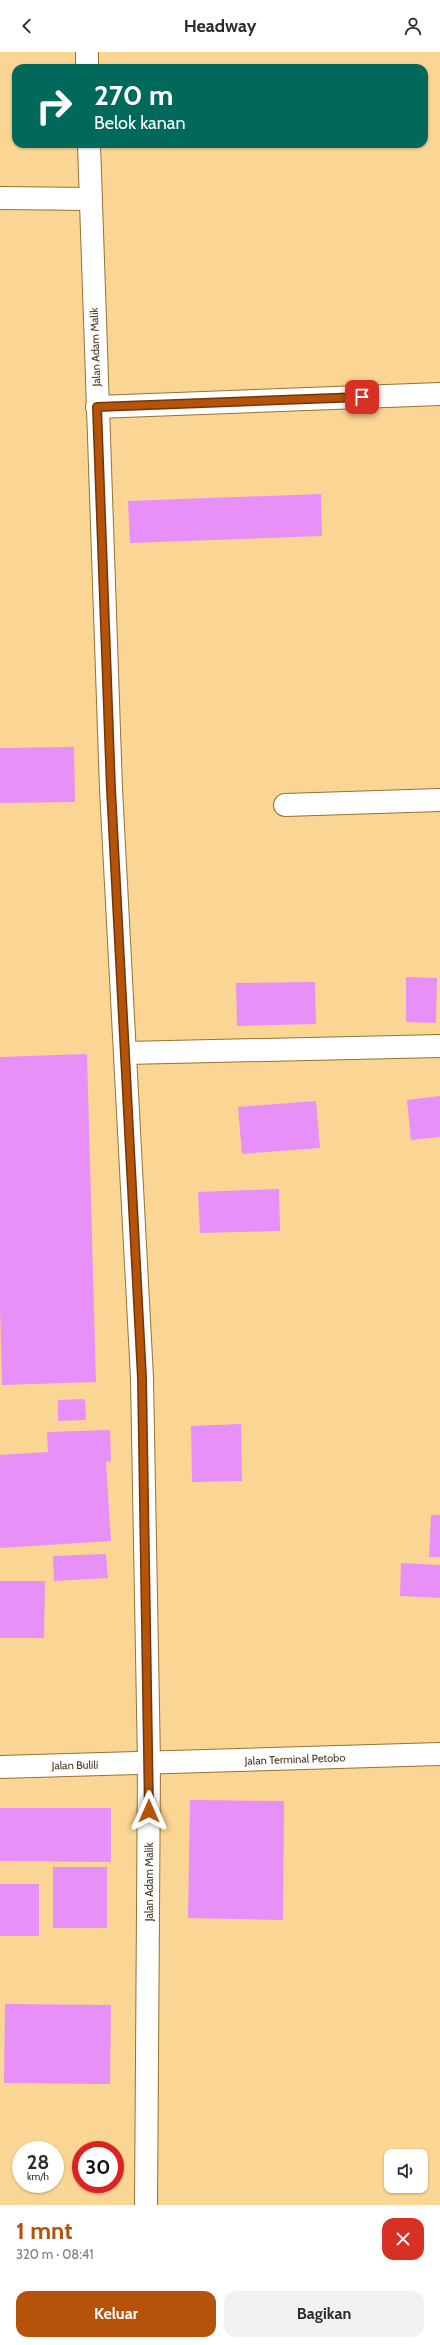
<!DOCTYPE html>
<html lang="id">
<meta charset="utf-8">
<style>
body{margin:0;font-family:Cabin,sans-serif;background:#f2f2f3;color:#2b2b33;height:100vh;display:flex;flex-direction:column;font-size:15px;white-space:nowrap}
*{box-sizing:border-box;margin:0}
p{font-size:13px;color:#7c7c81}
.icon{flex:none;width:22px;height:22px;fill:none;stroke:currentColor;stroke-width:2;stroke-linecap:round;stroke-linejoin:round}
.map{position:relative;height:2153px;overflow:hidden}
.drawer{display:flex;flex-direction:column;background:#fff;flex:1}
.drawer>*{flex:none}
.top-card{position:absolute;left:12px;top:12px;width:416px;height:84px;border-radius:12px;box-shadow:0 1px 3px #0004;background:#00695c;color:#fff;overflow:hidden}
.tools{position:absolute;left:384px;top:2097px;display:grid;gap:8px}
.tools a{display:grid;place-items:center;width:44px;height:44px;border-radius:8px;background:#fff;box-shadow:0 1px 3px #0004;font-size:20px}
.speed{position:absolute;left:12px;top:2089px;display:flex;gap:8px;font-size:20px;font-weight:700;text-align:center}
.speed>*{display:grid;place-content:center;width:52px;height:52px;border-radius:50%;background:#fff;box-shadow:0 1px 3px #0004;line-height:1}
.speed small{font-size:10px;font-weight:400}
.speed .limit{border:6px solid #d22;background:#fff;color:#111}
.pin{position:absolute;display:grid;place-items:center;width:34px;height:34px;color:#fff;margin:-17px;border-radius:8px;box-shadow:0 2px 6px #0006}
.me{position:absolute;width:44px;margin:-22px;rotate:0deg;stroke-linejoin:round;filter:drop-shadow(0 0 3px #0008)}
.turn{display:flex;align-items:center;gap:14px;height:84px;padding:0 16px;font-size:18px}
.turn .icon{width:52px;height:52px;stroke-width:2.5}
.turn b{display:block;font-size:28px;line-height:34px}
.round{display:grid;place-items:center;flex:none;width:42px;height:42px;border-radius:12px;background:#f2f2f3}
.overview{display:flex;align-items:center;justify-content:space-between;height:68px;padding:0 16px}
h1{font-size:24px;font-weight:700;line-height:30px;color:#b45309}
.button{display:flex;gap:8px;margin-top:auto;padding:8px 16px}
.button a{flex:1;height:46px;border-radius:12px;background:#b45309;color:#fff;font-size:16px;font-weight:700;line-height:46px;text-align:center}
.button a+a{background:#f2f2f3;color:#2b2b33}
header{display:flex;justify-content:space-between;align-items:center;height:52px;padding:0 16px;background:#fff;font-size:18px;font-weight:700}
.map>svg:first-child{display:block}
.building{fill:#e690f8}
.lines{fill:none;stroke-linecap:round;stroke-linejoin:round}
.minor-casing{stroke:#957333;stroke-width:24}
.minor{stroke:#fff;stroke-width:22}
.route-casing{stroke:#753606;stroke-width:10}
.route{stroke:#b45309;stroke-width:7}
.labels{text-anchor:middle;stroke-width:3.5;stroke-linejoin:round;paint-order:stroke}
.street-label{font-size:11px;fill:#47381d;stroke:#fcfcfc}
</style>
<header><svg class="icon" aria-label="back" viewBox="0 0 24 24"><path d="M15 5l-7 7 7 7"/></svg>Headway<svg class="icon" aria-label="person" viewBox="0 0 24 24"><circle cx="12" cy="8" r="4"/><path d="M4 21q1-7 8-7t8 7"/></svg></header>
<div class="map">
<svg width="440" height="2153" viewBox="0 0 440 2153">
<rect width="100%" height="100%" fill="#fbd594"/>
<g class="building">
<polygon points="321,442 322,484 130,491 128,449"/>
<polygon points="74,695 75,750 0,751 0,696"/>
<polygon points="406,925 437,926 436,971 406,970"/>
<polygon points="315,930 316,972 237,974 236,931"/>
<polygon points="87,1002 96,1330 2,1333 0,1254 0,1005"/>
<polygon points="440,1044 440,1085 411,1088 407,1048"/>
<polygon points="316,1049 320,1096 242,1102 238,1055"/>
<polygon points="279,1137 280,1179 200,1181 198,1140"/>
<polygon points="85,1347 86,1368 58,1369 58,1348"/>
<polygon points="241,1372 242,1429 192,1430 191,1374"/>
<polygon points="110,1378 111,1409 106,1410 111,1489 0,1496 0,1403 48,1400 47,1380"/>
<polygon points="431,1463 440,1463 440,1505 429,1505"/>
<polygon points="106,1502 108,1526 54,1529 53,1504"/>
<polygon points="401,1511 440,1513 440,1546 400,1544"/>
<polygon points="0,1529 45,1529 44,1586 0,1586"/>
<polygon points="190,1748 284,1749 283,1868 188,1866"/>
<polygon points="0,1756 111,1756 111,1810 0,1809"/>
<rect x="53" y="1815" width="54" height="61"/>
<rect x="0" y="1832" width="39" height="52"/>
<polygon points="5,1952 111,1953 110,2032 4,2031"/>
</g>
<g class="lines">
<g class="minor-casing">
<g id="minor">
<polyline points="87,0 87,16"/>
<polyline points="89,92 111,737 142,1326 149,1711 146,2153"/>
<polyline points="0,146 90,147"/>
<polyline points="97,355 440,342"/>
<polyline points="285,753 440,748"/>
<polyline points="126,1001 440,994"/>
<polyline points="0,1715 440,1702"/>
</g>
</g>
<use href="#minor" class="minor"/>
</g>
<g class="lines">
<g class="route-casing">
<polyline id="route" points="149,1759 142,1326 111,737 97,355 362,345"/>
</g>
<use href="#route" class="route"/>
</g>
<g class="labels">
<g class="street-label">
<text transform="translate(95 295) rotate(-92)" y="4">Jalan Adam Malik</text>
<text transform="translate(295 1707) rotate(-2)" y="4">Jalan Terminal Petobo</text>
<text transform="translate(75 1713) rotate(-1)" y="4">Jalan Bulili</text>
<text transform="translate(149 1830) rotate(-90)" y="4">Jalan Adam Malik</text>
</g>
</g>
</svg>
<div class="tools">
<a><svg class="icon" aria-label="sound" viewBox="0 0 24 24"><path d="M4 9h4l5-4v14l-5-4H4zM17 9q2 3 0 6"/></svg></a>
</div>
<div class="speed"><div>28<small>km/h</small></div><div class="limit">30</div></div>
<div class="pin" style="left:362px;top:345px;background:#d93025"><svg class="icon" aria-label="arrive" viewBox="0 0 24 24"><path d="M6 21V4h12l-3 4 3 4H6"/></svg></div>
<svg class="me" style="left:149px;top:1759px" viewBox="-20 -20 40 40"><path d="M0-17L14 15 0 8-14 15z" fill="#b45309" stroke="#fff" stroke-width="4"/></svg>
<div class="top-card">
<div class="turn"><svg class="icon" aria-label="right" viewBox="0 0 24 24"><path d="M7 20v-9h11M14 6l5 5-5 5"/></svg><div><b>270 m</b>Belok kanan</div></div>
</div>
</div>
<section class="drawer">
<div class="overview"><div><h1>1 mnt</h1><p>320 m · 08:41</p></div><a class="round" style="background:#d93025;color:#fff"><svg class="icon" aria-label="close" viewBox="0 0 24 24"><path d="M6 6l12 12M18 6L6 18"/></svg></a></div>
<div class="button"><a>Keluar</a><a>Bagikan</a></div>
</section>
